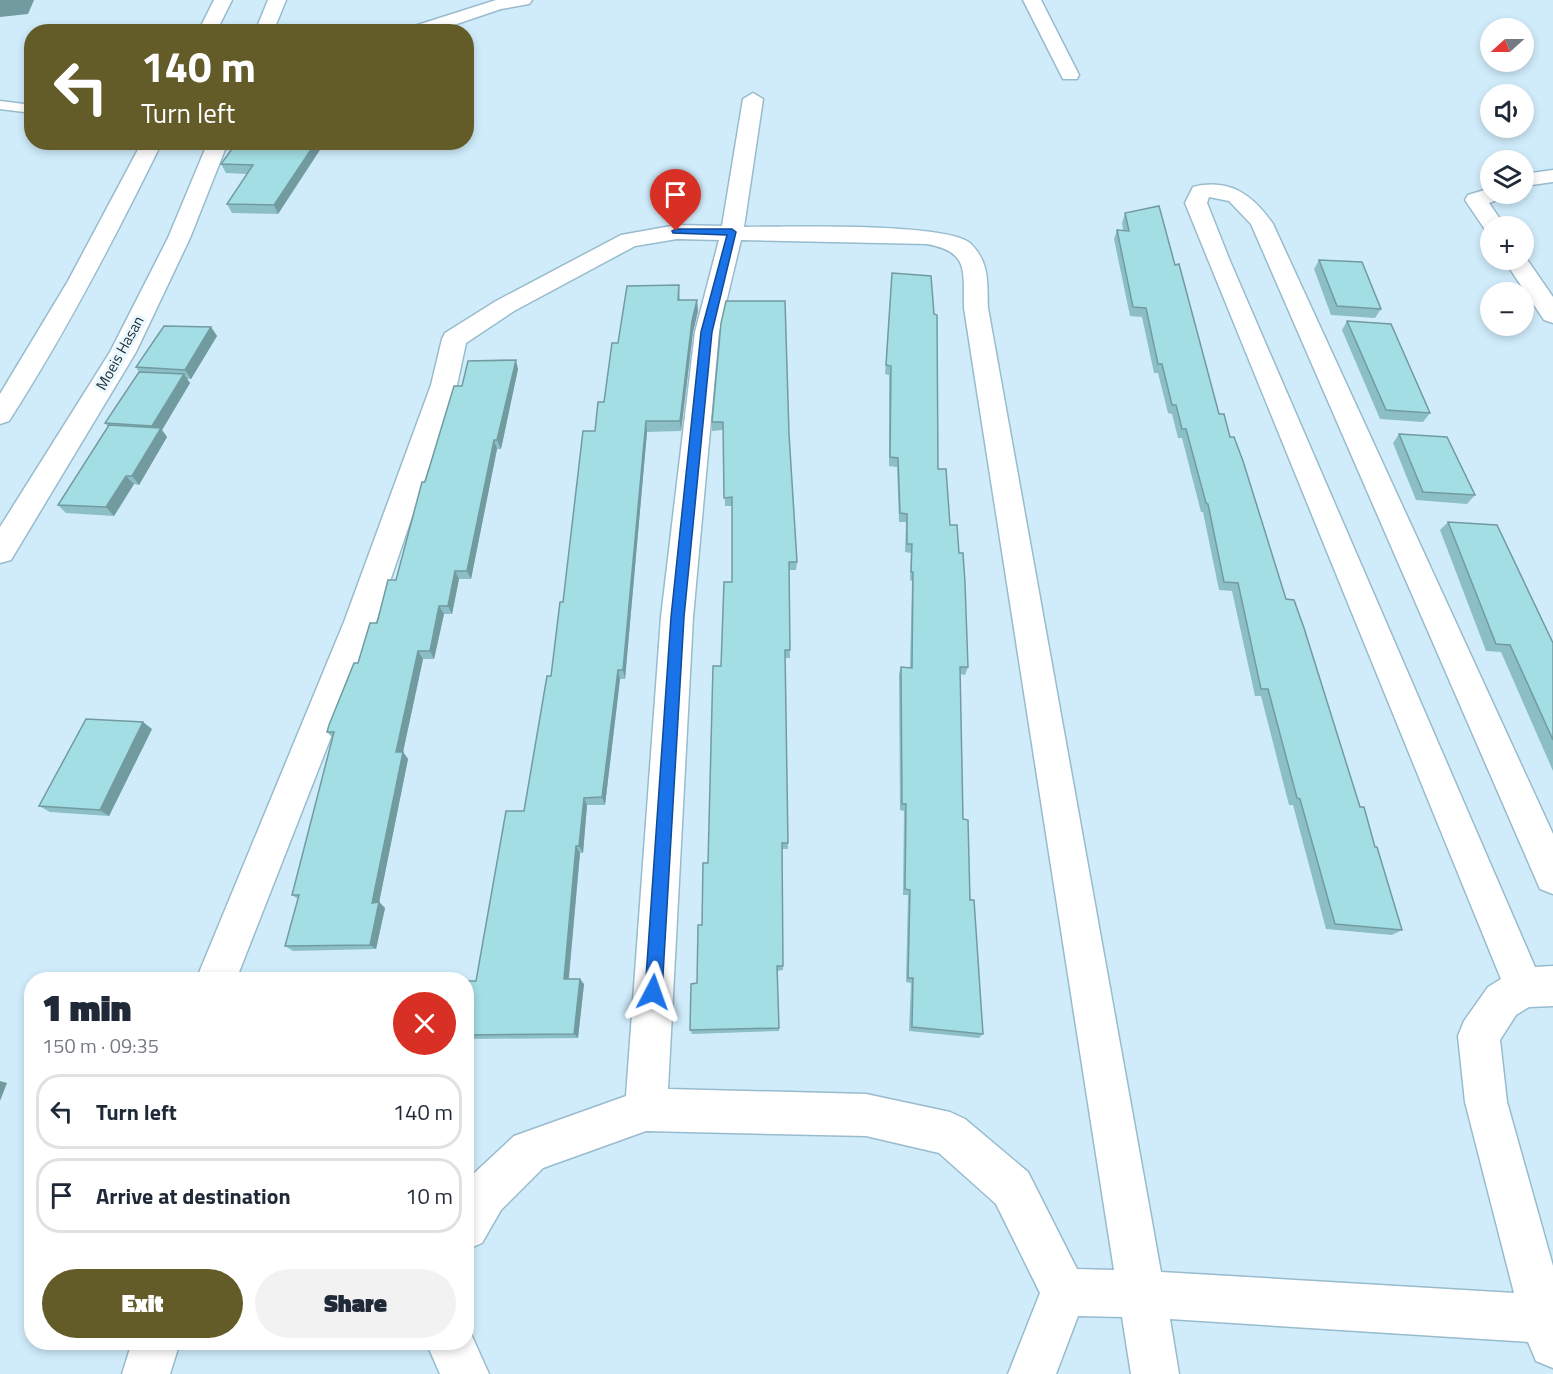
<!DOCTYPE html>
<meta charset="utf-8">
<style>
body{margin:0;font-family:"Titillium Web",sans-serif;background:#f2f2f3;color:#1f2937;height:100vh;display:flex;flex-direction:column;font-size:22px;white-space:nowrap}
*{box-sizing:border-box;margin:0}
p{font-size:20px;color:#747a83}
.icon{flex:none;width:33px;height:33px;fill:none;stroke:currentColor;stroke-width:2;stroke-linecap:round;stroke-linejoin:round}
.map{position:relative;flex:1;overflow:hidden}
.details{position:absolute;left:24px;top:972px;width:450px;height:378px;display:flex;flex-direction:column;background:#fff;border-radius:24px;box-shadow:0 3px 9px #0003}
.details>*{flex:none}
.top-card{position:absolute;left:24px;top:24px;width:450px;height:126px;border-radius:24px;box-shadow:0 3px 9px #0003;background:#635b28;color:#fff;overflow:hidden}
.needle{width:39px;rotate:249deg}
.tools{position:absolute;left:1480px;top:18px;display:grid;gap:12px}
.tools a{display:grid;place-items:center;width:54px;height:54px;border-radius:50%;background:#fff;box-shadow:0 3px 9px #0003;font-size:30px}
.pin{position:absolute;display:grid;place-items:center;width:51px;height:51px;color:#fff;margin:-62px -26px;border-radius:50% 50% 50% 0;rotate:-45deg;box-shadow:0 0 6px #0007}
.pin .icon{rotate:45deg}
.me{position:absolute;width:66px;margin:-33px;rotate:4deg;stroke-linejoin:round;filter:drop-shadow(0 0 4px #0008)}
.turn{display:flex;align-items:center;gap:21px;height:126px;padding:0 18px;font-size:27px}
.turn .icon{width:78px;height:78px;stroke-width:2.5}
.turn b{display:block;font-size:42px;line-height:51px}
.round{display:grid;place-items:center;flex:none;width:63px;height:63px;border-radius:32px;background:#f2f2f3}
.overview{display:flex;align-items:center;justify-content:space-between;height:102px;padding:0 18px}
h1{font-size:36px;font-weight:800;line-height:45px}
.cta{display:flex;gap:12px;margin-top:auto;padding:12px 18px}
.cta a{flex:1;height:69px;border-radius:36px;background:#635b28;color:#fff;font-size:24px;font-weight:800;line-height:69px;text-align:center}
.cta a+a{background:#f2f2f3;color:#1f2937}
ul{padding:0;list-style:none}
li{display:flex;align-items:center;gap:18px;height:75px;margin:0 12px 9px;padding:0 6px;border:3px solid #e0e1e3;border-radius:24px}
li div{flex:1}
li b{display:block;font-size:22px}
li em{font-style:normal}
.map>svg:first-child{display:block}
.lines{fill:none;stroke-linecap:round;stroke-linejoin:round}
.service-casing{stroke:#98bbcd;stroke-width:3}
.minor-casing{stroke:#98bbcd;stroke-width:3}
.secondary-casing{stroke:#98bbcd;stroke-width:3}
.service{fill:#fff;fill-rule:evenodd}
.minor{fill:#fff;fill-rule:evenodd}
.secondary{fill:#fff;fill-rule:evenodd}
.wall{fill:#8cbfc5}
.shaded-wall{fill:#729ba0}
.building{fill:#a3dee5;stroke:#729ba0;stroke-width:1.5}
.route{fill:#1a73e8;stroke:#114b97;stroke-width:1.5}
.labels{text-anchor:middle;stroke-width:6;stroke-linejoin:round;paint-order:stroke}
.far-street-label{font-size:15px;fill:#1e2c33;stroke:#e9f7ff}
</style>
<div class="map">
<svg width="1553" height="1374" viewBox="0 0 1553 1374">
<rect width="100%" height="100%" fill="#d0ecfb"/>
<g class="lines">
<g class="service-casing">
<polygon id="service" points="0,101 32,105 32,113 0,109"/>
</g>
<g class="minor-casing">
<g id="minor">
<polygon points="496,0 532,0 529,4 501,9 433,32 405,32 408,28"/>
<polygon points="1023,0 1041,0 1079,75 1077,79 1063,79 1061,75"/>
<path d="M753 93 763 99 744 227C782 227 950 222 971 244 990 263 987 283 988 308L1161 1272 1514 1293 1465 1102 1458 1036 1464 1021 1488 987 1501 979 1185 203 1193 187C1230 178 1253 195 1273 224L1553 834V894L1540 889 1251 224 1229 201 1209 197 1207 203 1230 261 1535 967 1553 966V1006L1529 1007 1516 1015 1500 1040 1507 1102 1553 1266V1368L1536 1361 1528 1342 1170 1319 1179 1374H1131L1122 1317 1078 1316 1056 1374H1008L1040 1293 996 1204 939 1153 866 1136 646 1131 543 1168 501 1210 482 1243 466 1250V1183L469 1178 514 1136 626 1096 661 617 695 332 719 240 677 239 635 246 514 311 466 343 457 385 376 622 236 980H196L344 622 431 385 442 339 445 333 496 301 621 235 677 225 722 226 743 99ZM741 240 927 244C970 252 963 271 964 308L1114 1270 1077 1269 1028 1172 965 1119 950 1112 866 1094 668 1089 693 617 719 332Z"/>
<polygon points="1553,170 1553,182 1524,186 1524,174"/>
<polygon points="1491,188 1491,194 1503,194 1500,199 1489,203 1505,226 1491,226 1491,232 1486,231 1465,200 1468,195"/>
<polygon points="1524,255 1553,297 1553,323 1544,320 1504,260 1524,260"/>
<polygon points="467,1325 489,1374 440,1374 426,1342 466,1342"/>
<polygon points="132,1342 180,1342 170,1374 122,1374"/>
</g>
</g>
<g class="secondary-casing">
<g id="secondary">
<polygon points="214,0 232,0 216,32 198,32"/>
<polygon points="268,0 286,0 273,32 255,32"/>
<path d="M142 142H162C115 238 66 332 9 421L0 424V394L68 281Z"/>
<polygon points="208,142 228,142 190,238 136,352 11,560 0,563 0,527 110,352 168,238"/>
</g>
</g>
<use href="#service" class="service"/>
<use href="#minor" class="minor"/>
<use href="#secondary" class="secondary"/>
</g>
<g class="wall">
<polygon points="237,142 325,142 278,214 232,213 227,204 247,174 226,173 221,164"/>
<polygon points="1125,213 1175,265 1219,414 1230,437 1286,599 1375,847 1402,930 1392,935 1326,929 1293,805 1289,805 1261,696 1255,696 1232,591 1219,590 1203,512 1201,512 1182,438 1178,438 1172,414 1168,413 1158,373 1154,373 1142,317 1130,316 1114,239 1117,230 1123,230 1122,223"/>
<polygon points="1319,260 1381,309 1375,318 1331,315 1314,269"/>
<polygon points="892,273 950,525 959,553 968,667 965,675 960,674 963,819 983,1034 979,1038 909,1031 911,983 906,982 908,895 903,895 904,811 900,810 899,674 901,667 910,668 912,581 910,580 911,553 905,552 906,522 899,522 897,467 889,466 889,375 885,374"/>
<polygon points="679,285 680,300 697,300 698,311 693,332 681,431 647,432 625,679 620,679 605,805 587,805 583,853 580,853 569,979 584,984 578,1038 466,1039 466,981 476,981 524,811 551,676 563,602 595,431 604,402"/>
<polygon points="1347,321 1430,413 1423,422 1380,419 1342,330"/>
<polygon points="721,323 789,434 797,562 796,570 789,570 790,658 785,658 788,849 782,849 783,966 783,970 777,971 779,1031 692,1034 690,1030 697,983 708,863 721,666 732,582 732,506 725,506 723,430 712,431 712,422"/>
<polygon points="211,327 217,336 191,379 187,379 190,383 162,430 167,437 139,485 134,484 114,516 66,513 58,505 108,427 105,423 139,372 136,367"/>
<polygon points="518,369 501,449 497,449 471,579 459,579 452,614 444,614 434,659 423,659 403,752 408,759 379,902 385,908 376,949 293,951 285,946 298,899 292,895 333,738 327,732 358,663 396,580 425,482 462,386"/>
<polygon points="1399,434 1475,495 1467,504 1416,500 1393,443"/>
<polygon points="1448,522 1553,643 1553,771 1501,652 1486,651 1440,530"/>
<polygon points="152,729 109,816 50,812 39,806"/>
</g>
<g class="shaded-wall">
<polygon points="0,0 34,0 28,14 0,17"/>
<polygon points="316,142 325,142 278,214 274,205"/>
<polygon points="697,300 698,311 693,332 681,431 680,421 692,321"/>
<polygon points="211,327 217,336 191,379 185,370"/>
<polygon points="516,360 518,369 501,449 497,440"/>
<polygon points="184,374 190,383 162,430 167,437 139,485 132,476 158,433 152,426"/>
<polygon points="646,421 647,432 625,679 623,670"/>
<polygon points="494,440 497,449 471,579 467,571"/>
<polygon points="126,476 134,484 114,516 106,507"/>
<polygon points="455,571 459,579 452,614 448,606"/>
<polygon points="439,606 444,614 434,659 430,651"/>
<polygon points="418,651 423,659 403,752 408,759 378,908 372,903 396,752"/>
<polygon points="618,670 620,679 605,805 602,797"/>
<polygon points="143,722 152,729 109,816 100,810"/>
<polygon points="584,798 587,805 583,853 579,846"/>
<polygon points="576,846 580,853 568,984 564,979"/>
<polygon points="379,902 385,908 376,949 370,945"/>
<polygon points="580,979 584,984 578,1038 574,1034"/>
<polygon points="0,1081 7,1083 0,1101"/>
</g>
<g class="building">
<polygon points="237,142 316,142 274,205 227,204 253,165 221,164"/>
<polygon points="1159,206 1175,265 1179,264 1219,414 1224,414 1230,437 1234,437 1243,461 1286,599 1294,600 1304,628 1360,807 1364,807 1375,847 1377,847 1402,930 1335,924 1300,799 1297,798 1268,689 1261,689 1238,583 1224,582 1208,504 1206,503 1186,429 1182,429 1176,405 1172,405 1162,364 1158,364 1146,308 1133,307 1117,230 1129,231 1125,213"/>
<polygon points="1319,260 1362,262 1381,309 1337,306"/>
<polygon points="892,273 931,276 934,314 937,315 938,469 946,469 950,525 957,525 959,553 963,553 965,583 968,667 960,667 963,819 968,820 970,900 974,900 983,1034 912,1027 913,978 908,978 910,890 905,889 906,804 902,804 901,667 912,668 913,572 911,572 912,544 907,544 907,514 900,513 898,458 890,457 891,366 886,365"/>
<polygon points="679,285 678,300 697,300 692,321 680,421 646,421 623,670 618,670 602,797 584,798 579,846 576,846 564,979 580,979 574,1034 466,1035 466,981 476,981 506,811 524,811 547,676 551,676 560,602 563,602 583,431 595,431 598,402 604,402 612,343 618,343 627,286"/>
<polygon points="726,301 785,301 789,434 797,562 789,562 790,650 785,650 788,843 782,843 783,966 777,966 779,1028 690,1030 691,984 697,983 698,925 702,925 703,863 708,863 713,666 721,666 724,582 732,582 732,497 724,498 723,422 712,422 721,323"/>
<polygon points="1347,321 1391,324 1430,413 1386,410"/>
<polygon points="164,326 211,327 185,370 136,367"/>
<polygon points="516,360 497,440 494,440 467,571 455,571 448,606 439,606 430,651 418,651 396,752 403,752 372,903 379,902 370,945 285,946 299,895 292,895 334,732 327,732 329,725 354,663 358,663 370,623 377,623 388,580 396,580 422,482 425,482 454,386 462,386 468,361"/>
<polygon points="139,372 184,374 152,426 105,423"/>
<polygon points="109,425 161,428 132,476 126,476 106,507 58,505"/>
<polygon points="1399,434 1447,437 1475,495 1423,492"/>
<polygon points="1448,522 1497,525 1553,643 1553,740 1510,645 1496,644"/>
<polygon points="86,719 143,722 100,810 39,806"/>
</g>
<polygon class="route" points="676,229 732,229 736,232 712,332 684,617 662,992 659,998 653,1001 648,998 645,992 671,617 701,332 727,235 673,233 672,231"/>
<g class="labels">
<g class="far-street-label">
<text transform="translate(120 353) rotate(-61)" y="5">Moeis Hasan</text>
</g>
</g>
</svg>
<div class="tools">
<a><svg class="needle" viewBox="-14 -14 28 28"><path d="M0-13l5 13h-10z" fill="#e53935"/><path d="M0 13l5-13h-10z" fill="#747a83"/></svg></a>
<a><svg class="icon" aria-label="sound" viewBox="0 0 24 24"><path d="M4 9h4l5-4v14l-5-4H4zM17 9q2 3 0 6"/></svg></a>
<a><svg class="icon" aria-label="layers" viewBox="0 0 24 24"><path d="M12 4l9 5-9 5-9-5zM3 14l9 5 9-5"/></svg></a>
<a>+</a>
<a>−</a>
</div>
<div class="pin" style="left:676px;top:231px;background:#d93025"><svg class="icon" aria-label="arrive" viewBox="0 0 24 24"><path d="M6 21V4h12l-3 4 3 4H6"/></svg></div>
<svg class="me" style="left:653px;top:992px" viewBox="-20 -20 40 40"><path d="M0-17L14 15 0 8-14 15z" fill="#1a73e8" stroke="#fff" stroke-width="4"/></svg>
<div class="top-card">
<div class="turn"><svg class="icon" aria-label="left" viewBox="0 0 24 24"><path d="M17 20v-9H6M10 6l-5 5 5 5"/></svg><div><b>140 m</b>Turn left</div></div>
</div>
<section class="details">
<div class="overview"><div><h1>1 min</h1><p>150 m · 09:35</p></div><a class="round" style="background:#d93025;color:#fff"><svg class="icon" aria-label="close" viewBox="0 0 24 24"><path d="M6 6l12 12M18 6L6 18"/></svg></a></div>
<ul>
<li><svg class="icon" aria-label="left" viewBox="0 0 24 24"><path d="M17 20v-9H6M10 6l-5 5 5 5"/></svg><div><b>Turn left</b></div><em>140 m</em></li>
<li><svg class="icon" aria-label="arrive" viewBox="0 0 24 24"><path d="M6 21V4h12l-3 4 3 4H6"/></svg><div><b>Arrive at destination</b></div><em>10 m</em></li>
</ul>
<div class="cta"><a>Exit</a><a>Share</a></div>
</section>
</div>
